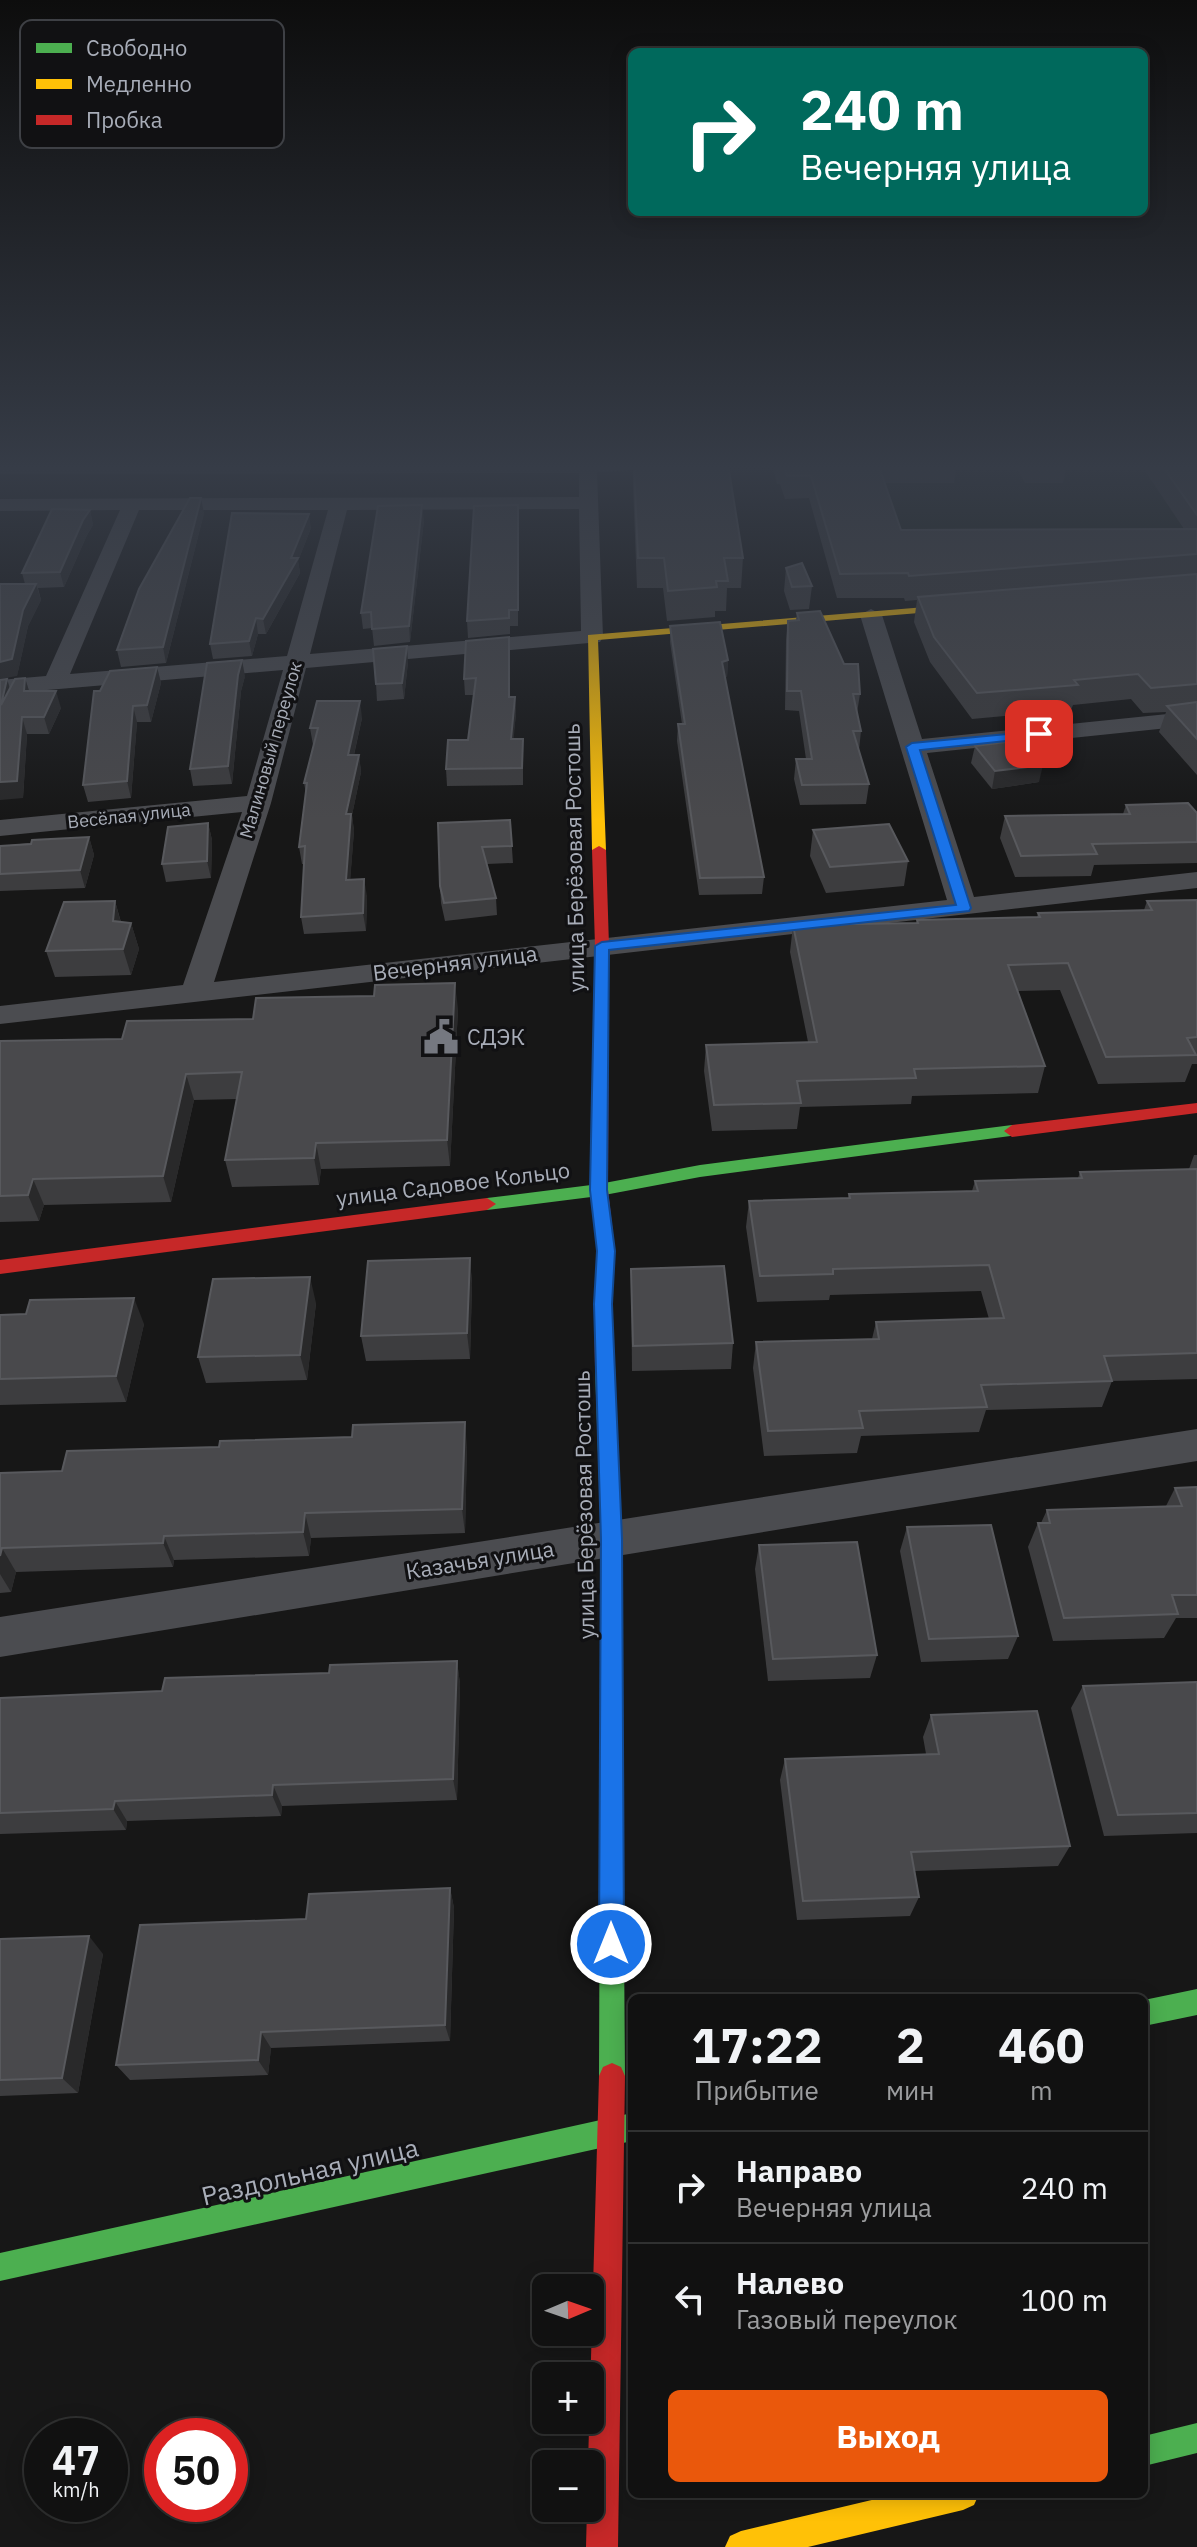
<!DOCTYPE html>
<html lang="ru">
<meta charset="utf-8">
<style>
body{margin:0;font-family:"IBM Plex Sans",sans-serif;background:#1a1a1a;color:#f1f3f6;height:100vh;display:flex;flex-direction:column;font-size:30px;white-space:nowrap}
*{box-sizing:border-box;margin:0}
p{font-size:26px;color:#9c9d9f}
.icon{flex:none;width:44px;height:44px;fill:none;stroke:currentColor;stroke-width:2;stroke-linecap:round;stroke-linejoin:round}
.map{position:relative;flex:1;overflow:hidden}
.drawer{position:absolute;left:628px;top:1994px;width:520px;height:504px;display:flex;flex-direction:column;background:#111;border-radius:12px;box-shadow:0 4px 20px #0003,0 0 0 2px #303131}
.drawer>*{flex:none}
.hud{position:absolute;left:628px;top:48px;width:520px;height:168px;border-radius:12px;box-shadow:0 4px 20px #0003,0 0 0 2px #303131;background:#00695c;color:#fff;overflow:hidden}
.needle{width:52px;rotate:88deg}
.buttons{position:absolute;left:532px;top:2274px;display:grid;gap:16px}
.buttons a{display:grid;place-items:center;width:72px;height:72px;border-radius:12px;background:#111;box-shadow:0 4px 20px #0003,0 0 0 2px #303131;font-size:40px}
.speed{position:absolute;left:24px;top:2418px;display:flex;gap:16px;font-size:40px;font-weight:700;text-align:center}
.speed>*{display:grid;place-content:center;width:104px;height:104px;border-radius:50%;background:#111;box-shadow:0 4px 20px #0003,0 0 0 2px #303131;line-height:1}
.speed small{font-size:20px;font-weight:400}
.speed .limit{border:12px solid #d22;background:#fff;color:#111}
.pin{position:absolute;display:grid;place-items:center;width:68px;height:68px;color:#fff;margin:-34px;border-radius:16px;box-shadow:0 4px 12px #0006}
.me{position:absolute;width:88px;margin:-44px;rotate:0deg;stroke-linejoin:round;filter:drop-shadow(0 0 6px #0008)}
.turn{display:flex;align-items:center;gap:28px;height:168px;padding:0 40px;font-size:36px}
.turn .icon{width:104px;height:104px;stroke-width:2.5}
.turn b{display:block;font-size:56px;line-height:68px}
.eta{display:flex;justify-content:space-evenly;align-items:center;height:136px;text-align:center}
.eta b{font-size:48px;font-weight:700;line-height:56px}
.button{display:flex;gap:16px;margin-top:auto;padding:16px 40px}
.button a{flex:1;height:92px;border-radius:12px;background:#ea580c;color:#fff;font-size:32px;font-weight:700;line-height:92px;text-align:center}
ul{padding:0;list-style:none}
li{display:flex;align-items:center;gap:24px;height:112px;padding:0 40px;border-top:2px solid #303131}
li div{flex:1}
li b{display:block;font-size:30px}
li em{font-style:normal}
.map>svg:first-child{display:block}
.green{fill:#1d241e}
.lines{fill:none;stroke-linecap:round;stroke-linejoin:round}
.street{fill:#4b4c50;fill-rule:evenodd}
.fast{fill:#4caf50;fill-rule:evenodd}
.slow{fill:#ffc107;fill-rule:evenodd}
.jam{fill:#c62828;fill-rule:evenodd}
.wall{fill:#3d3d3f}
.shaded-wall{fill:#29292a}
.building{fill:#49494c;stroke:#58595d;stroke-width:2}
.route{fill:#1a73e8;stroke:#114b97;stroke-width:2}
.labels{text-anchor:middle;stroke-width:6;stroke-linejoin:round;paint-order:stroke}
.far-street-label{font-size:18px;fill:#a8adb8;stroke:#111113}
.street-label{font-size:22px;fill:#a8adb8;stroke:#111113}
.poi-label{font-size:22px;fill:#a8adb8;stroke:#111113;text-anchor:start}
.near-street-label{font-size:26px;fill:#a8adb8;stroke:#111113}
.key{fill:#111113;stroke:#3e4045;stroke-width:2}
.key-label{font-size:22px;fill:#a8adb8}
</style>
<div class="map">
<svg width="1197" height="2547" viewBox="0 0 1197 2547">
<rect width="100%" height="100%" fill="#171717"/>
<polygon class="green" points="1133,465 1166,471 1192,482 1197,573 909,574 875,466"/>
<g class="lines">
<g class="street">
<path d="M0 464H663L654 469 597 472 603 637 600 642 306 668 271 803 214 982 947 900 860 615 871 609 882 615 922 739 1197 711V725L927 753 974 897 1197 872V888L0 1024V1006L183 985 242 812 0 836V820L247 796 283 670 0 694V680L46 676 120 510 0 511V499L579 497V473L0 474ZM579 509 581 631 310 654 347 510ZM139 510H328L287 656 70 674Z"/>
<polygon points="1197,1429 1197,1461 0,1657 0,1617"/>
</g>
<g class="fast">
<polygon points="1012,1125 1018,1127 1020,1131 1018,1135 700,1177 599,1196 487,1210 478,1204 487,1198 599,1184 700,1165"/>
<polygon points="605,1360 612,1362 615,1367 621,1539 625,2076 621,2085 612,2089 603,2085 599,2076 601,1539 595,1367 598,1362"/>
<polygon points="1197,1989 1197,2015 1144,2026 1144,2000"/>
<polygon points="632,2113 632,2141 0,2281 0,2253"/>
<polygon points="1197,2423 1197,2453 1144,2466 1144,2436"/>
</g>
<g class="slow">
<polygon points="974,603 979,606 978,608 598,640 606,850 599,854 592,850 588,635"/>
<polygon points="897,2494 979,2494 974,2505 963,2510 808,2547 725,2547 730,2536 741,2531"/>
</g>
<g class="jam">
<polygon points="599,846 606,850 609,946 608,1190 615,1251 612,1304 615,1367 612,1372 598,1372 595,1367 594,1304 597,1251 590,1190 595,946 592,850"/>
<polygon points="1197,1103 1197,1113 1012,1137 1004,1131 1012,1125"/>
<polygon points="487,1198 496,1204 487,1210 0,1274 0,1260"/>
<polygon points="612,2063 621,2067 625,2076 618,2547 586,2547 587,2508 590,2508 588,2464 599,2076 603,2067"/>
</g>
</g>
<g class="wall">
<polygon points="633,464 743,558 741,588 727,588 726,611 715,611 715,617 667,621 663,588 637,588 633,486"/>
<polygon points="772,464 957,464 954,483 885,483 901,530 1184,529 1141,465 1141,464 1197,464 1197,775 1159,732 1166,712 1143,713 1131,699 1073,705 1071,710 972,719 930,662 914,622 917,600 905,601 904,598 837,598 809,498 785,499 780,484 777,484"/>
<polygon points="1014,464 1067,464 1063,483 1025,483"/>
<polygon points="518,505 518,626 510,626 510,634 468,638 467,621"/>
<polygon points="90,510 93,525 87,535 64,587 38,588 41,600 28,626 17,676 25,584 22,573"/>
<polygon points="204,513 166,663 121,667 117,650"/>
<polygon points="424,520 410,642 374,646 372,628 363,629 361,613"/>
<polygon points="311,528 298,561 300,573 266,634 258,634 252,656 213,659 210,644"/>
<polygon points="786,568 812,586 809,609 790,610 784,591"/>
<polygon points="797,613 844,664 860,694 857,713 861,731 859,750 869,784 866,804 800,805 794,779 796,759 806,759 799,711 785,710 786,640 788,621 796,620"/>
<polygon points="670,626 728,660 727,677 725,677 764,877 762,894 699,895 677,741 678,724 682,724 670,642"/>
<polygon points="509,637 510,697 515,697 516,714 513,739 523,739 523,785 447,786 446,769 468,740 474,695 465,695 464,679"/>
<polygon points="408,662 404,699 377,701 376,684"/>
<polygon points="157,667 161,683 151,722 137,722 131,798 88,802 83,785 100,691"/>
<polygon points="245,676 241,691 232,784 193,786 190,769"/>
<polygon points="25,678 29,691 61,708 49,734 27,734 23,798 7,679 10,689"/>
<polygon points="362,718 354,755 359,755 361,772 352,815 354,831 350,880 367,896 366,931 304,934 301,917 304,864 302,864 299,847 306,794 304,783 314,745 313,745 310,728"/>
<polygon points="975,746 1039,782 992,789 971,763"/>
<polygon points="1126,805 1197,813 1197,863 1094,865 1091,876 1015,877 1000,838 1005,816 1123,814"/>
<polygon points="510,820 513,863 487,864 496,898 497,915 445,921 441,903 440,886"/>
<polygon points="208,823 212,840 211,878 166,882 162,864"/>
<polygon points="813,830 908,861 904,886 826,893 810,856"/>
<polygon points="89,837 94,855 85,888 0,891 0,846"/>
<polygon points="1197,900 1197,1064 1192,1064 1185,1082 1098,1084 1060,990 1018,991 1045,1066 1038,1093 912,1096 911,1104 800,1107 797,1129 712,1131 704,1071 706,1045 808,1042 790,952 793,925 916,923 917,920 1037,917 1038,913 1144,910 1147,901"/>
<polygon points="115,901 121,922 131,923 139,949 131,975 55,977 46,951"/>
<polygon points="458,1009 450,1166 321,1169 319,1185 232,1187 225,1160 237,1099 194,1100 171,1202 44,1205 39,1221 0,1222 0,1041 122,1039 253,1019"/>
<polygon points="1194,1155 1197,1155 1197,1379 1112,1381 1102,1407 986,1410 979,1432 861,1436 857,1453 764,1456 753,1368 756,1342 872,1339 876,1322 989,1319 981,1291 830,1295 829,1300 757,1302 746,1227 749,1201 848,1198 849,1194 972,1191 975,1181 1078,1178 1080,1172 1189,1169"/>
<polygon points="470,1258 472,1284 470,1359 366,1361 361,1336"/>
<polygon points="631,1269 733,1343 731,1369 632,1371"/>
<polygon points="316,1303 307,1380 206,1383 198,1357"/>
<polygon points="0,1315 144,1324 126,1402 0,1405"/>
<polygon points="467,1447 465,1533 311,1538 309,1556 174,1560 173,1567 16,1572 11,1592 0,1593 0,1473 62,1471"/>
<polygon points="1197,1487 1197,1618 1176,1618 1164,1638 1053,1641 1028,1547 1038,1523 1041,1523 1047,1510 1166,1506 1175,1488"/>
<polygon points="907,1527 1018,1636 1008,1659 921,1662 900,1551"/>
<polygon points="759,1545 877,1655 870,1678 768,1681 755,1569"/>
<polygon points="457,1661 460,1684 457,1800 282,1806 281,1816 127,1821 126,1830 0,1834 0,1698 162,1691 329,1673"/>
<polygon points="1197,1682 1197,1833 1104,1836 1071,1708 1083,1686"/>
<polygon points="931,1715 1070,1846 1058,1866 915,1871 919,1897 910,1916 797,1920 780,1780 785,1759 926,1754 923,1737"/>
<polygon points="450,1888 454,1908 450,2041 271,2048 268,2075 130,2080 116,2065 306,1919"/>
<polygon points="0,1939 103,1954 78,2093 0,2096"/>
</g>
<g class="shaded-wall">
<polygon points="201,498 204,513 166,663 163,647"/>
<polygon points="422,505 424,520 410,642 409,626"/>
<polygon points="90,510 93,525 87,535 64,587 60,572 83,520"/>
<polygon points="309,514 311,528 298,561 300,573 266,634 263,619 291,558"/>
<polygon points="36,584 41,600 28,626 17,676 0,679 0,662 23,610"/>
<polygon points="256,618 258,634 252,656 249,641"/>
<polygon points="407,646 408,662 404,699 402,683"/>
<polygon points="242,660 245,676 241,691 232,784 228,766 238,675"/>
<polygon points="728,660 727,677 721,679 722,662"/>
<polygon points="157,667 161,683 151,722 147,705"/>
<polygon points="25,678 30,694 24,691"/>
<polygon points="7,679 12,696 1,705"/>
<polygon points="56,691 61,708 49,734 44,717"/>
<polygon points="515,697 516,714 512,756 511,739"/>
<polygon points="360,701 362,718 350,772 348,755"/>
<polygon points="133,706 137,722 131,798 127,781"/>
<polygon points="22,717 27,734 23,798 0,800 0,782"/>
<polygon points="359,755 361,772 352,815 354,831 349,897 346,880 346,814"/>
<polygon points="1043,765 1039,782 992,789 995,771"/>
<polygon points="208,823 212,840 211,878 207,861"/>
<polygon points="89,837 94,855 85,888 80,870"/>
<polygon points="364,879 367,896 366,931 363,913"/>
<polygon points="115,901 122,927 113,921"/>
<polygon points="131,923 139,949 131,975 123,949"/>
<polygon points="455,983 458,1009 450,1166 447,1140"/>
<polygon points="186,1074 194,1100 171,1202 163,1176"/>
<polygon points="316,1143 321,1169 319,1185 314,1158"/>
<polygon points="33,1179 44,1205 39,1221 28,1195"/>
<polygon points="470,1258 472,1284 470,1359 467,1333"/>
<polygon points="310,1277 316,1303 307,1380 300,1355"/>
<polygon points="134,1298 144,1324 126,1402 116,1376"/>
<polygon points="465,1422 467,1447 465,1533 462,1509"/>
<polygon points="305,1513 311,1538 309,1556 303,1532"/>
<polygon points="164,1536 174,1560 173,1567 163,1543"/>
<polygon points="2,1548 16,1572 11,1592 0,1574 0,1556"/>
<polygon points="457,1661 460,1684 457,1800 453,1779"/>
<polygon points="273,1785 282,1806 281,1816 272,1795"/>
<polygon points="115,1801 127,1821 126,1830 113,1809"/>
<polygon points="450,1888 454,1908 450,2041 445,2025"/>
<polygon points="89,1936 103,1954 78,2093 62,2078"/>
<polygon points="261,2032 271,2048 268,2075 258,2060"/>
</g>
<g class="building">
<polygon points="634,464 728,464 743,558 724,558 728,581 716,581 717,587 668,591 664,558 638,558"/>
<polygon points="783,464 878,464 901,530 1197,529 1197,554 909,576 908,573 840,574 811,476 787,476"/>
<polygon points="1161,464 1197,464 1197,515"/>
<polygon points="190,498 201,498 163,647 117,650 139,589"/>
<polygon points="422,505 409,626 372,629 371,612 361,613 378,506"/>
<polygon points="518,505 518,610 509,610 509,618 467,621 474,506"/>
<polygon points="52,509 90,510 83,520 60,572 22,573"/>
<polygon points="232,513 309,514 291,558 298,558 263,619 256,618 249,641 210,644"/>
<polygon points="802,563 812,586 792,587 786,568"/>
<polygon points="1197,574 1197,684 1151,688 1138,674 1074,680 1078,685 977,693 934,637 918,597"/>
<polygon points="0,584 36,584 23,610 12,659 0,662"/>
<polygon points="820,611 844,664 858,664 860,694 853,694 861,731 853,731 869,784 802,785 796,759 812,759 801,691 787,691 788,621 799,620 797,613"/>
<polygon points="720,622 728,660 722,662 764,877 700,878 678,724 685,724 670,626"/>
<polygon points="509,637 509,697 515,697 511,739 523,739 522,768 446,769 448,740 468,740 476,678 464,679 466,641"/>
<polygon points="407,646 402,683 376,684 373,649"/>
<polygon points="242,660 238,675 228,766 190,769 207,663"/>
<polygon points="157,667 147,705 133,706 127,781 83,785 94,691 100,691 110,671"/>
<polygon points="25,678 24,691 56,691 44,717 22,717 17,781 0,782 0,680 7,679 1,705 15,679"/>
<polygon points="317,701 360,701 348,755 359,755 346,814 351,814 346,880 364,879 363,913 301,917 305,846 299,847 307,783 304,783 318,728 310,728"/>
<polygon points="1197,702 1197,739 1167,706"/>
<polygon points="1021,740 1043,765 995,771 975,746"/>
<polygon points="1188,803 1197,813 1197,842 1092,844 1097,854 1021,856 1005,816 1130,814 1126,805"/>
<polygon points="510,820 512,846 482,847 496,898 444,903 440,886 438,823"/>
<polygon points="208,823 207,861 162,864 168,827"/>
<polygon points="889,824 908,861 830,867 813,830"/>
<polygon points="89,837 80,870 0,874 0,846 31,844 32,840"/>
<polygon points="1197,900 1197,1037 1187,1038 1196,1055 1106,1057 1068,963 1008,965 1045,1066 914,1069 916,1078 797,1081 801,1103 714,1105 706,1045 817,1042 793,925 918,923 917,920 1040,917 1038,913 1152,910 1147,901"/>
<polygon points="115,901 113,921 131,923 123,949 46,951 64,902"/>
<polygon points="455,983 447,1140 316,1143 314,1158 225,1160 242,1072 186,1074 163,1176 33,1179 28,1195 0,1196 0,1041 122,1039 127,1021 253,1019 256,998 374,996 375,985"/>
<polygon points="1197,1169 1197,1353 1104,1356 1112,1381 981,1385 987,1407 859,1411 863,1428 768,1431 756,1342 879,1339 876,1322 1004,1318 989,1265 833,1269 833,1274 760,1276 749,1201 850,1198 849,1194 978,1191 975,1181 1082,1178 1080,1172"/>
<polygon points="470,1258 467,1333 361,1336 368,1261"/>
<polygon points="724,1266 733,1343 633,1346 631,1269"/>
<polygon points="310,1277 300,1355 198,1357 213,1279"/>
<polygon points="134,1298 116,1376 0,1379 0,1315 26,1314 30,1300"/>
<polygon points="465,1422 462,1509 305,1513 303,1532 164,1536 163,1543 2,1548 0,1556 0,1473 62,1471 67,1451 219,1447 220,1441 352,1437 353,1425"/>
<polygon points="1197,1487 1197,1595 1172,1595 1178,1614 1064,1618 1038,1523 1050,1523 1047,1510 1182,1506 1175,1488"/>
<polygon points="991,1525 1018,1636 929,1639 907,1527"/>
<polygon points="857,1542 877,1655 773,1659 759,1545"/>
<polygon points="457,1661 453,1779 273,1785 272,1795 115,1801 113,1809 0,1813 0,1698 162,1691 165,1678 329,1673 330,1665"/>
<polygon points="1197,1682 1197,1813 1118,1815 1083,1686"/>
<polygon points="1037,1711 1070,1846 911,1852 919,1897 803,1901 785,1759 939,1754 931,1715"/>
<polygon points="450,1888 445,2025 261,2032 258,2060 116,2065 140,1925 306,1919 309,1894"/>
<polygon points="89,1936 62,2078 0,2080 0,1939"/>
</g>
<linearGradient id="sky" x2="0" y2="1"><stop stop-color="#0d0d0d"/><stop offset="0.57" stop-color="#363c47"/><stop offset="1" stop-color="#363c47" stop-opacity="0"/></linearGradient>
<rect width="1197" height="820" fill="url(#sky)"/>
<polygon class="route" points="1039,731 1043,732 1043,737 920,750 971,908 969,911 609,950 607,1190 615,1251 612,1304 622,1539 624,1944 620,1953 611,1957 602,1953 599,1944 601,1539 594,1304 597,1251 590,1190 595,946 602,942 956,905 906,747 912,743"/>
<defs>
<g id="civic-bare" transform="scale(2.76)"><path d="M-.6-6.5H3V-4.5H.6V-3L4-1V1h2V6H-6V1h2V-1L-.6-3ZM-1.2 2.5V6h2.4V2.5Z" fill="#757880" stroke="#111113" stroke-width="2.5" paint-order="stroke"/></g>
</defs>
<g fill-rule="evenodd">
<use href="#civic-bare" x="441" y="1037"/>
</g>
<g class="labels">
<g class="far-street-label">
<text transform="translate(271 750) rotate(-74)" y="6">Малиновый переулок</text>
<text transform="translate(129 816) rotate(-6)" y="6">Весёлая улица</text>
</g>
<g class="street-label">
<text transform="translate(574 858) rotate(-91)" y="8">улица Берёзовая Ростошь</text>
<text transform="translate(455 963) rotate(-7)" y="8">Вечерняя улица</text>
<text transform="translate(453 1184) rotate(-7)" y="8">улица Садовое Кольцо</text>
<text transform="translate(584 1505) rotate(-91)" y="8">улица Берёзовая Ростошь</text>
<text transform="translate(480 1560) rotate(-9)" y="8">Казачья улица</text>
</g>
<g class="poi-label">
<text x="467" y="1045">СДЭК</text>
</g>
<g class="near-street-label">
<text transform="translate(310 2172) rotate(-13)" y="9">Раздольная улица</text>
</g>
</g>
<rect x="20" y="20" width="264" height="128" rx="12" class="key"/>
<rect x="36" y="43" width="36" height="10" fill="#4caf50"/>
<rect x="36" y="79" width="36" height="10" fill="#ffc107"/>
<rect x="36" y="115" width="36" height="10" fill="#c62828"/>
<g class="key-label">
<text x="86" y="56">Свободно</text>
<text x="86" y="92">Медленно</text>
<text x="86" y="128">Пробка</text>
</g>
</svg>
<div class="buttons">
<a><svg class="needle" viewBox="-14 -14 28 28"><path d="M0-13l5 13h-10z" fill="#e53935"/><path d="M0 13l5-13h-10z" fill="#9c9d9f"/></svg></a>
<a>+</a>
<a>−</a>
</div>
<div class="speed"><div>47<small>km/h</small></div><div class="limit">50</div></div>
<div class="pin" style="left:1039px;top:734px;background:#d93025"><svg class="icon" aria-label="arrive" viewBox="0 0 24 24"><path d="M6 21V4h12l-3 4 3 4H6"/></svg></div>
<svg class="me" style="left:611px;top:1944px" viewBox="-20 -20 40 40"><circle r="17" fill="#1a73e8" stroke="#fff" stroke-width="3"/><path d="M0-11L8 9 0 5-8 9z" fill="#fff"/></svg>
<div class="hud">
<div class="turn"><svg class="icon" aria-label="right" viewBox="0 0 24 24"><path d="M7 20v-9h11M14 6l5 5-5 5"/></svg><div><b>240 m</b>Вечерняя улица</div></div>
</div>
<section class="drawer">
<div class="eta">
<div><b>17:22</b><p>Прибытие</p></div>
<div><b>2</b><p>мин</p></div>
<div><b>460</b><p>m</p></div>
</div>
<ul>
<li><svg class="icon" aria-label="right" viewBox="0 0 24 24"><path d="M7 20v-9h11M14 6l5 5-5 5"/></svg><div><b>Направо</b><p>Вечерняя улица</p></div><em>240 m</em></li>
<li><svg class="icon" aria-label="left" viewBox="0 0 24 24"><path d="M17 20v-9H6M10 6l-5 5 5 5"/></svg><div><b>Налево</b><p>Газовый переулок</p></div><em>100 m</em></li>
</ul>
<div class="button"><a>Выход</a></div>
</section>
</div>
